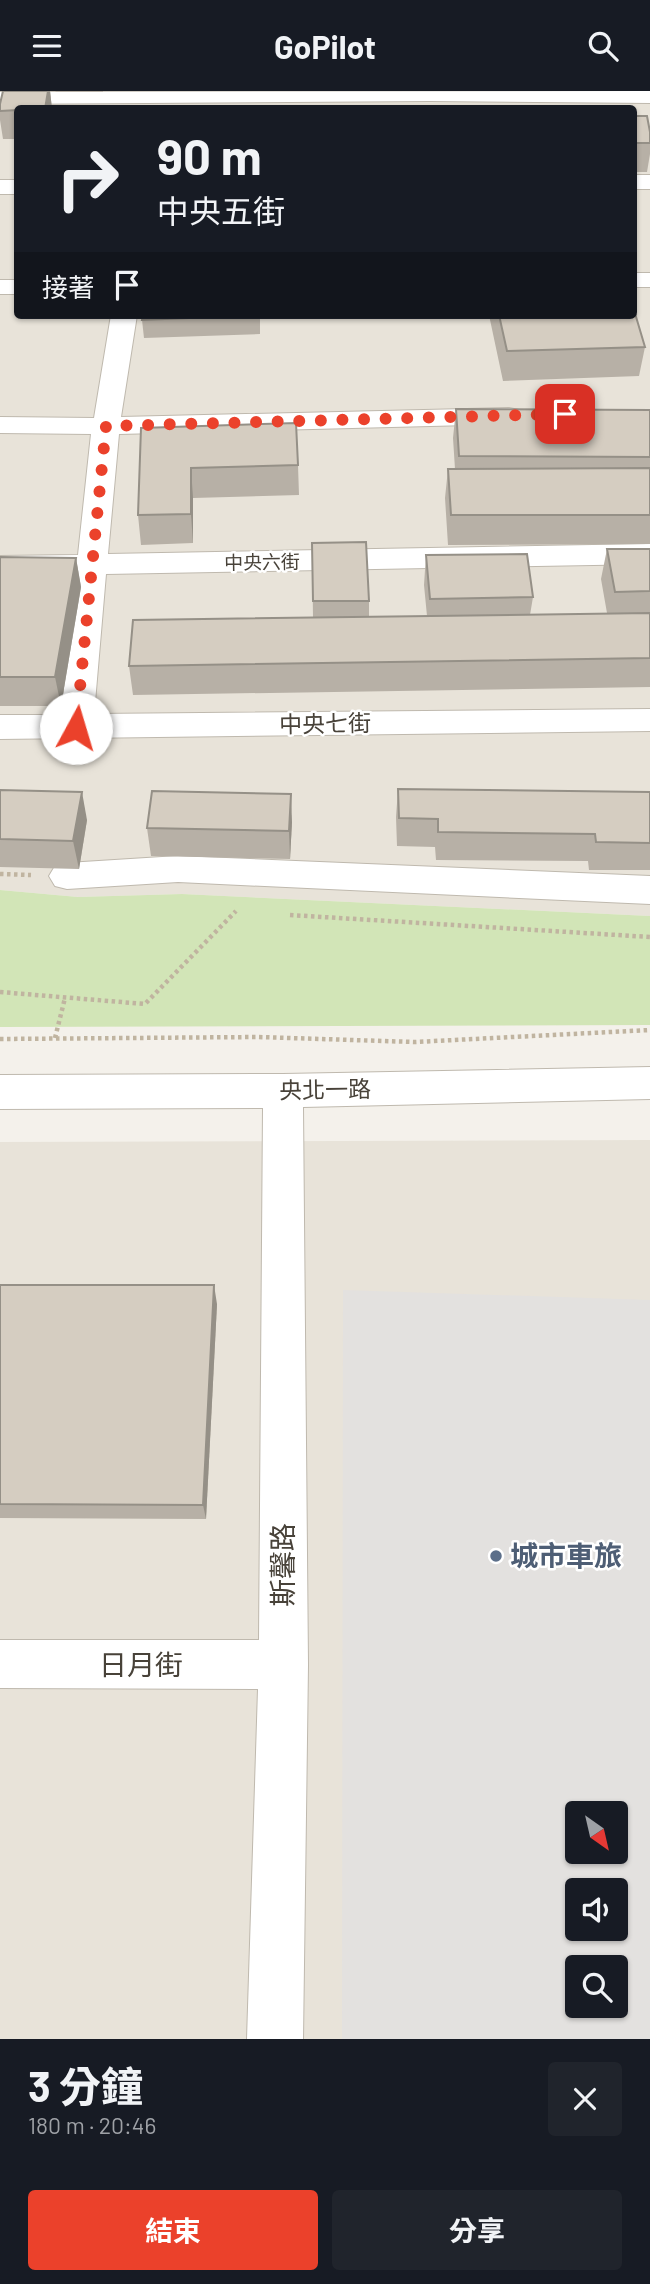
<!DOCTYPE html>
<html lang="zh-TW">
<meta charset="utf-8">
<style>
body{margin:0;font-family:Barlow,"Noto Sans TC",sans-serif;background:#20242c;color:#f1f3f6;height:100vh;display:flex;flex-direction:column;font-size:26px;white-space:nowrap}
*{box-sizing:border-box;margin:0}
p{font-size:23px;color:#9ea1a6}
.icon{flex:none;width:38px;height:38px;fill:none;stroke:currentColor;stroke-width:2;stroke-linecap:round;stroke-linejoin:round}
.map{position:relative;height:1948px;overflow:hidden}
.details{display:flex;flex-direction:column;background:#171b24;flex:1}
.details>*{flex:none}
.guide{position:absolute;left:14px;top:14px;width:623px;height:214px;border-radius:7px;box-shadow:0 2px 5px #0004;background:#171b24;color:#f1f3f6;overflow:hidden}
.needle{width:46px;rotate:146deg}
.tools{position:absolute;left:565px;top:1710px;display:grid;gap:14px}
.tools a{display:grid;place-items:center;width:63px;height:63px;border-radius:7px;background:#171b24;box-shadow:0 2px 5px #0004;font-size:35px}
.pin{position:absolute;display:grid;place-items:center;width:60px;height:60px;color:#fff;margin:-30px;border-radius:14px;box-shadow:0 4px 10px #0006}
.me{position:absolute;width:77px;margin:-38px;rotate:6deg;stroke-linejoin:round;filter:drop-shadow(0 0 5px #0008)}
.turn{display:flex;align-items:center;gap:24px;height:147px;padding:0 28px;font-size:32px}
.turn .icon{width:91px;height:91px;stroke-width:2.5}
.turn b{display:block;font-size:49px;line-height:60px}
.then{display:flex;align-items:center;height:66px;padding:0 28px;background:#0003;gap:14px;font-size:26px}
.round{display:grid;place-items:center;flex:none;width:74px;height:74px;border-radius:7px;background:#20242c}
.summary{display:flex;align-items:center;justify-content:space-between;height:119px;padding:0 28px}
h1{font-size:42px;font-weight:700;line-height:52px}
.cta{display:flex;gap:14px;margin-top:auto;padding:14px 28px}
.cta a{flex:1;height:80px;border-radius:7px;background:#eb412b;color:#fff;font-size:28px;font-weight:700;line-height:80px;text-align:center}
.cta a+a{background:#20242c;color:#f1f3f6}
header{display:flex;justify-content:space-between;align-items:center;height:91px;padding:0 28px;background:#171b24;font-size:32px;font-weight:700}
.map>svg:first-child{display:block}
.residential{fill:#e8e3d9;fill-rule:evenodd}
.green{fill:#d2e5b7}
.parking{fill:#e3e1df;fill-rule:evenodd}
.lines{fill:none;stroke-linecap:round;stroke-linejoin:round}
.minor-casing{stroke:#bfb9ae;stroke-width:2}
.path{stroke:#c0b4a0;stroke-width:4.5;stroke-dasharray:3.5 3.5;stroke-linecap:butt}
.minor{fill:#fff;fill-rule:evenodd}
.wall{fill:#b7b0a6}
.shaded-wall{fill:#959087}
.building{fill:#d5cdc1;stroke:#959087;stroke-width:2}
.route{stroke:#eb412b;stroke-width:12;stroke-dasharray:0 21.6}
.service-dot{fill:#5c6f8a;stroke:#fff;stroke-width:2.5}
.labels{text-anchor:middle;stroke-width:5;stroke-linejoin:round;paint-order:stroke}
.far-street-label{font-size:19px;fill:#484239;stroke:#fff}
.street-label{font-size:23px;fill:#484239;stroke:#fff}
.near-service-label{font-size:28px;font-weight:bold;fill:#4e5e75;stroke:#fff;text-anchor:start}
.near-street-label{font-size:28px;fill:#484239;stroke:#fff}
</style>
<header><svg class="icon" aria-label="menu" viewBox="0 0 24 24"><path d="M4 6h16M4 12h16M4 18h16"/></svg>GoPilot<svg class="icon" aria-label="search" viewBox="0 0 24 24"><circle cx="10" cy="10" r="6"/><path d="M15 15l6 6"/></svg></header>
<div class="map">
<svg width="650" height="1948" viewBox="0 0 650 1948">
<rect width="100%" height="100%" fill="#f4f1eb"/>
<g class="residential">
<path d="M0 0H650V825L182 803 78 806 0 799ZM18 18H634V224H18Z"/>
<path d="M650 1049V1948H0V1051ZM578 1722H616V1760H578ZM578 1799H616V1838H578ZM578 1876H616V1914H578Z"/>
</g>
<polygon class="green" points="0,799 78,806 182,803 650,825 650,934 0,936"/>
<path class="parking" d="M343 1199 650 1209V1948H342ZM578 1722H616V1760H578ZM578 1799H616V1838H578ZM578 1876H616V1914H578Z"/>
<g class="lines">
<g class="minor-casing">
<g id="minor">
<polygon points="650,0 650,12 430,10 0,13 0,1"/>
<rect x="634" y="84" width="16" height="14"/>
<rect x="0" y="89" width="18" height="14"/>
<rect x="634" y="182" width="16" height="14"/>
<rect x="0" y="189" width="18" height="14"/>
<polygon points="111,224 137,224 121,326 509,317 519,319 523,325 519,331 509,333 119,343 108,463 650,453 650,473 106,483 94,623 650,618 650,640 0,648 0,624 61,624 76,483 0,485 0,465 78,464 91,343 0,342 0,326 94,327"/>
<polygon points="178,765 650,785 650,813 178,791 67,798 55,795 49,785 55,775 67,772"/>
<polygon points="650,976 650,1008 303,1016 308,1574 303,1948 247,1948 258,1598 0,1597 0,1549 259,1549 263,1017 0,1018 0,984 283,983"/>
</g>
</g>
<g class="path">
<polyline points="0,783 31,784"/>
<polyline points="290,824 650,846"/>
<polyline points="0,901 145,913 236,820"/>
<polyline points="55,947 65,907"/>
<polyline points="0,948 258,946 415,951 650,939"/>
</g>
<use href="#minor" class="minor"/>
</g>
<g class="wall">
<polygon points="3,0 50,0 52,18 18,18 18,48 3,48 0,29 0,13"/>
<polygon points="55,0 103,0 103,1 56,1"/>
<polygon points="634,25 650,41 650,63 647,81 634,81"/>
<polygon points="260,224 260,243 144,247 142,229"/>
<polygon points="489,224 634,224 645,256 639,285 503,290"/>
<polygon points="456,318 650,319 650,453 448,454 445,407 448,378 455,378 453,347"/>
<polygon points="141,337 298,374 299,404 193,407 193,452 141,454 138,424"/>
<polygon points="312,452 369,510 369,526 427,525 424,494 426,464 533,506 530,524 607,522 601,488 607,458 650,458 650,596 133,604 129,575 313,527"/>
<polygon points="0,466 76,467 81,496 61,615 0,615"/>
<polygon points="398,698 650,701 650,779 589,779 588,770 436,769 435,756 397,755 396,726"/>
<polygon points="0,699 87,729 79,778 0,776"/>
<polygon points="292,731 290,768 151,765 147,737"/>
<polygon points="0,1194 217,1213 206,1428 0,1427"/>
</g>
<g class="shaded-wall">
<polygon points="48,0 50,0 52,18 45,18"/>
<polygon points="191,377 193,407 193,452 191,423"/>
<polygon points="76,467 81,496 61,615 55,586"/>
<polygon points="82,701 87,729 79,778 73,750"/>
<polygon points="291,703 292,731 290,768 289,740"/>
<polygon points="214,1194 217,1213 206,1428 203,1414"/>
</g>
<g class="building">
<polygon points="3,0 48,0 45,18 18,18 18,19 0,20 0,13"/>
<polygon points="634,25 647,25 650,41 650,52 634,52"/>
<polygon points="634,219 645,256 507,260 499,224 634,224"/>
<polygon points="143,224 259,224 142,229"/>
<polygon points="456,318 650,319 650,366 459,365"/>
<polygon points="296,332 298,374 191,377 191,423 138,424 141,337"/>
<polygon points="650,377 650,424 451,424 448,378"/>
<polygon points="366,451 369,510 313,510 312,452"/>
<polygon points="607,458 650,458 650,500 615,501"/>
<polygon points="527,463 533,506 430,508 426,464"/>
<polygon points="0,466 76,467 55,586 0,586"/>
<polygon points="650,522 650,567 129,575 133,529"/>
<polygon points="398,698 650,701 650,752 596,751 595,743 438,741 438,728 399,727"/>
<polygon points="0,699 82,701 73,750 0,748"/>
<polygon points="152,700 291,703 289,740 147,737"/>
<polygon points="0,1194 214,1194 203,1414 0,1413"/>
</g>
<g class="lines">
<polyline class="route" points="76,637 106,335 565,323"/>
</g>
<circle class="service-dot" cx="496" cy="1465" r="7"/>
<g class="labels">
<g class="far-street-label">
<text transform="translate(262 471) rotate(-1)" y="7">中央六街</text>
</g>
<g class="street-label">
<text transform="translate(325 633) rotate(-1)" y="8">中央七街</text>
<text transform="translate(325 999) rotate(-1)" y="8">央北一路</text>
</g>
<g class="near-service-label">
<text x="510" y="1475">城市車旅</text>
</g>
<g class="near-street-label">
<text transform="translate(283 1474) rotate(-90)" y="10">斯馨路</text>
<text x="141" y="1584">日月街</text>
</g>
</g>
</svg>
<div class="tools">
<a><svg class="needle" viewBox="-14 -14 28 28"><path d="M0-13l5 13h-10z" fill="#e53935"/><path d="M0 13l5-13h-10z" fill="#9ea1a6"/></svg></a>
<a><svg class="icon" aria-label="sound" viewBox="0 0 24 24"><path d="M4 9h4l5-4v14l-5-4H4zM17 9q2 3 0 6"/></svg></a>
<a><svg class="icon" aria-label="search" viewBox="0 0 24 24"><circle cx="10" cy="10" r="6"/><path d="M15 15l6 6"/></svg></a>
</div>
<div class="pin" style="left:565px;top:323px;background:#d93025"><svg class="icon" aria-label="arrive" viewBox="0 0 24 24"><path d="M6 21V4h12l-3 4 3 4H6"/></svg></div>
<svg class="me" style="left:76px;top:637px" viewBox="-20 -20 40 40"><circle r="19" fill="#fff"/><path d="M0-13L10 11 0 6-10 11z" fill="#eb412b"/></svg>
<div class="guide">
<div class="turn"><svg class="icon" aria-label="right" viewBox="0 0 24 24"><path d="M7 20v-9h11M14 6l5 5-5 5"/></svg><div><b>90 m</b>中央五街</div></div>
<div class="then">接著<svg class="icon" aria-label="arrive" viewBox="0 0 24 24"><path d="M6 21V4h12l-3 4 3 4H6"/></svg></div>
</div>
</div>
<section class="details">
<div class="summary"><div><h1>3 分鐘</h1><p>180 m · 20:46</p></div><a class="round"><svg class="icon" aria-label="close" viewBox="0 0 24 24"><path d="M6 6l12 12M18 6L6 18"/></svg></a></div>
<div class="cta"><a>結束</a><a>分享</a></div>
</section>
